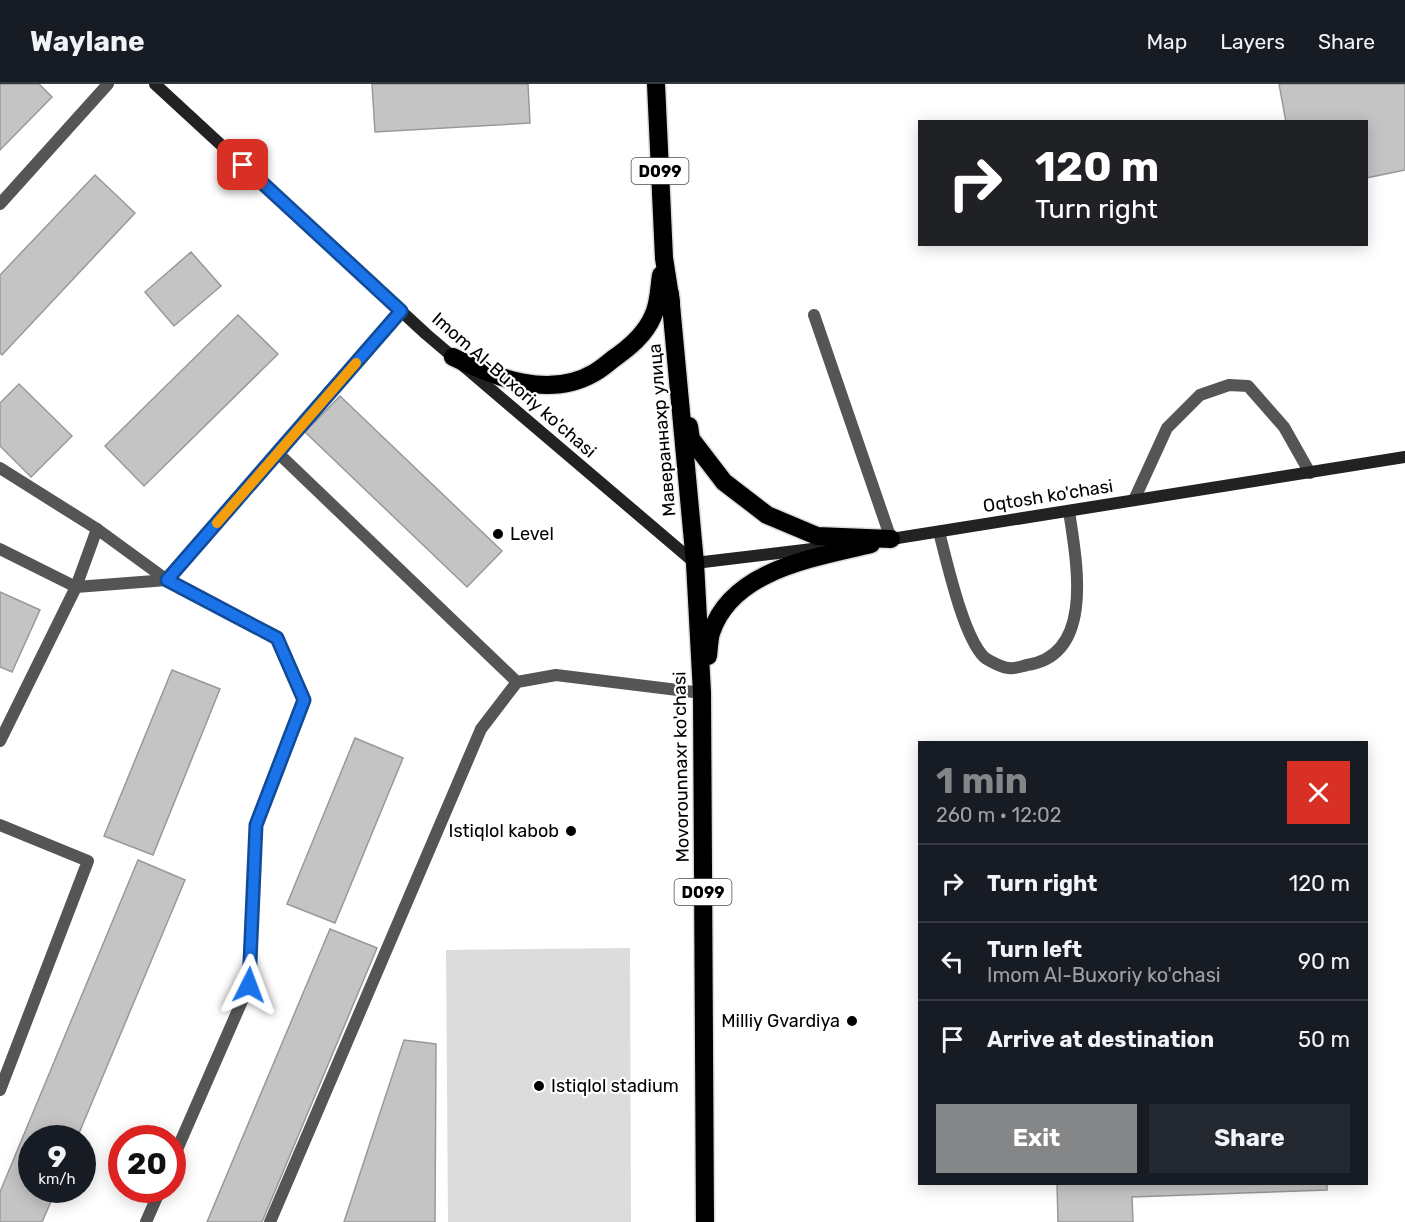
<!DOCTYPE html>
<meta charset="utf-8">
<style>
body{margin:0;font-family:Rubik,sans-serif;background:#242831;color:#f1f3f6;height:100vh;display:flex;flex-direction:column;font-size:22px;white-space:nowrap}
*{box-sizing:border-box;margin:0}
p{font-size:20px;color:#9ea1a6}
.icon{flex:none;width:33px;height:33px;fill:none;stroke:currentColor;stroke-width:2;stroke-linecap:round;stroke-linejoin:round}
.map{position:relative;flex:1;overflow:hidden}
.side{position:absolute;left:918px;top:657px;width:450px;height:444px;display:flex;flex-direction:column;background:#171b24;border-radius:0px;box-shadow:0 3px 15px #0003}
.side>*{flex:none}
.banner{position:absolute;left:918px;top:36px;width:450px;height:126px;border-radius:0px;box-shadow:0 3px 15px #0003;background:#202124;color:#fff;overflow:hidden}
.speed{position:absolute;left:18px;top:1041px;display:flex;gap:12px;font-size:30px;font-weight:700;text-align:center}
.speed>*{display:grid;place-content:center;width:78px;height:78px;border-radius:50%;background:#171b24;box-shadow:0 3px 15px #0003;line-height:1}
.speed small{font-size:15px;font-weight:400}
.speed .limit{border:9px solid #d22;background:#fff;color:#111}
.pin{position:absolute;display:grid;place-items:center;width:51px;height:51px;color:#fff;margin:-26px;border-radius:12px;box-shadow:0 3px 9px #0006}
.me{position:absolute;width:66px;margin:-33px;rotate:3deg;stroke-linejoin:round;filter:drop-shadow(0 0 4px #0008)}
.turn{display:flex;align-items:center;gap:21px;height:126px;padding:0 18px;font-size:27px}
.turn .icon{width:78px;height:78px;stroke-width:2.5}
.turn b{display:block;font-size:42px;line-height:51px}
.round{display:grid;place-items:center;flex:none;width:63px;height:63px;border-radius:0px;background:#242831}
.summary{display:flex;align-items:center;justify-content:space-between;height:102px;padding:0 18px}
h1{font-size:36px;font-weight:700;line-height:45px;color:#858687}
.primary-button{display:flex;gap:12px;margin-top:auto;padding:12px 18px}
.primary-button a{flex:1;height:69px;border-radius:0px;background:#858687;color:#fff;font-size:24px;font-weight:700;line-height:69px;text-align:center}
.primary-button a+a{background:#242831;color:#f1f3f6}
ul{padding:0;list-style:none}
li{display:flex;align-items:center;gap:18px;height:78px;padding:0 18px;border-top:2px solid #363941}
li div{flex:1}
li b{display:block;font-size:22px}
li em{font-style:normal}
header{display:flex;align-items:center;gap:36px;box-sizing:border-box;height:84px;padding:0 30px;background:#171b24;border-bottom:2px solid #363941}
header strong{font-size:28px}
nav{display:flex;gap:33px;margin-inline-start:auto;font-size:21px}
.map>svg:first-child{display:block}
.green{fill:#dcdcdc}
.building{fill:#c4c4c4;stroke:#999;stroke-width:1.5}
.lines{fill:none;stroke-linecap:round;stroke-linejoin:round}
.highway-casing{stroke:#dbdbdb;stroke-width:21}
.lane{stroke:#555;stroke-width:12}
.secondary{stroke:#222;stroke-width:12}
.highway{stroke:#000;stroke-width:18}
.route-casing{stroke:#114b97;stroke-width:15}
.route{stroke:#1a73e8;stroke-width:10}
.slow{stroke:#f59e0b;stroke-width:10}
.poi-dot{fill:#000;stroke:#fff;stroke-width:2}
.labels{text-anchor:middle;stroke-width:4.5;stroke-linejoin:round;paint-order:stroke}
.shield{fill:#fff;stroke:#4c4c4c;stroke-width:1.5}
.shield-label{font-size:16px;font-weight:bold;fill:#000}
.street-label{font-size:18px;fill:#000;stroke:#fff}
.poi-label{font-size:18px;fill:#000;stroke:#fff;text-anchor:start}
</style>
<header>
<strong>Waylane</strong>
<nav><a>Map</a><a>Layers</a><a>Share</a></nav>
</header>
<div class="map">
<svg width="1405" height="1138" viewBox="0 0 1405 1138">
<rect width="100%" height="100%" fill="#fff"/>
<polygon class="green" points="630,864 631,1138 448,1138 446,866"/>
<g class="building">
<polygon points="0,0 39,0 52,13 0,66"/>
<polygon points="372,0 528,0 530,39 375,48"/>
<polygon points="1279,0 1405,0 1405,86 1366,94 1366,38 1286,38"/>
<polygon points="95,91 135,129 2,271 0,269 0,191"/>
<polygon points="191,168 221,202 174,242 145,208"/>
<polygon points="238,231 278,270 144,402 105,362"/>
<polygon points="19,300 72,352 31,393 0,362 0,319"/>
<polygon points="340,312 502,467 467,503 305,348"/>
<polygon points="0,508 40,526 12,588 0,583"/>
<polygon points="172,586 220,605 153,771 104,752"/>
<polygon points="355,654 403,674 335,839 287,820"/>
<polygon points="138,776 185,796 77,1054 32,1054 32,1106 56,1106 42,1138 0,1138 0,1108"/>
<polygon points="330,845 377,864 262,1138 207,1138"/>
<polygon points="404,956 436,960 435,1138 344,1138"/>
<polygon points="1057,1100 1327,1100 1327,1106 1132,1113 1133,1138 1058,1138"/>
</g>
<g class="lines">
<g class="highway-casing">
<g id="highway">
<polyline points="656,0 664,174 671,219"/>
<polyline points="670,210 695,479 702,609 705,1138"/>
<path d="M453 273C496 294 549 315 594 289 601 285 607 280 613 275 629 264 645 251 653 232 659 220 659 204 661 191"/>
<polyline points="689,342 691,355 724,398 767,431 817,452 891,455"/>
<path d="M708 572C709 565 709 556 711 549 732 485 815 474 871 460"/>
</g>
</g>
<g class="lane">
<polyline points="0,120 108,0"/>
<polyline points="814,231 891,455"/>
<polyline points="278,369 401,227"/>
<polyline points="0,384 97,445 167,496 278,369 517,598"/>
<polyline points="1134,416 1167,344 1200,311 1229,301 1248,302 1284,343 1310,389"/>
<path d="M939 448C947 478 963 552 984 573 989 577 1003 584 1009 584 1015 585 1022 582 1027 581 1096 571 1076 475 1069 427"/>
<polyline points="0,465 76,503 167,496 277,554 304,616 256,741 249,901 172,1077"/>
<polyline points="0,657 76,503 97,445"/>
<polyline points="0,741 88,777 0,1006"/>
<polyline points="146,1138 160,1106"/>
<polyline points="270,1138 481,645 517,598 556,591 702,609"/>
</g>
<g class="secondary">
<polyline points="155,0 426,250 695,479 829,463"/>
<polyline points="885,456 1405,373"/>
</g>
<use href="#highway" class="highway"/>
</g>
<g class="lines">
<g class="route-casing">
<polyline id="route" points="243,81 401,227 167,496 277,554 304,616 256,741 249,901"/>
</g>
<use href="#route" class="route"/>
<polyline class="slow" points="217,439 356,279"/>
</g>
<g class="poi-dot">
<circle cx="498" cy="450" r="6"/>
<circle cx="571" cy="747" r="6"/>
<circle cx="852" cy="937" r="6"/>
<circle cx="539" cy="1002" r="6"/>
</g>
<g class="labels">
<g class="shield">
<rect x="631.5" y="74" width="57" height="26" rx="4.5"/>
<rect x="674.5" y="795" width="57" height="26" rx="4.5"/>
</g>
<g class="shield-label">
<text x="660" y="93">D099</text>
<text x="703" y="814">D099</text>
</g>
<g class="street-label">
<text transform="translate(514 301) rotate(41)" y="6">Imom Al-Buxoriy ko'chasi</text>
<text transform="translate(662 346) rotate(-95)" y="6">Мавераннахр улица</text>
<text transform="translate(1048 412) rotate(-9)" y="6">Oqtosh ko'chasi</text>
<text transform="translate(681 683) rotate(-91)" y="6">Movorounnaxr ko'chasi</text>
</g>
<g class="poi-label">
<text x="510" y="456">Level</text>
<text x="559" y="753" text-anchor="end">Istiqlol kabob</text>
<text x="840" y="943" text-anchor="end">Milliy Gvardiya</text>
<text x="551" y="1008">Istiqlol stadium</text>
</g>
</g>
</svg>
<div class="speed"><div>9<small>km/h</small></div><div class="limit">20</div></div>
<div class="pin" style="left:243px;top:81px;background:#d93025"><svg class="icon" aria-label="arrive" viewBox="0 0 24 24"><path d="M6 21V4h12l-3 4 3 4H6"/></svg></div>
<svg class="me" style="left:249px;top:901px" viewBox="-20 -20 40 40"><path d="M0-17L14 15 0 8-14 15z" fill="#1a73e8" stroke="#fff" stroke-width="4"/></svg>
<div class="banner">
<div class="turn"><svg class="icon" aria-label="right" viewBox="0 0 24 24"><path d="M7 20v-9h11M14 6l5 5-5 5"/></svg><div><b>120 m</b>Turn right</div></div>
</div>
<section class="side">
<div class="summary"><div><h1>1 min</h1><p>260 m · 12:02</p></div><a class="round" style="background:#d93025;color:#fff"><svg class="icon" aria-label="close" viewBox="0 0 24 24"><path d="M6 6l12 12M18 6L6 18"/></svg></a></div>
<ul>
<li><svg class="icon" aria-label="right" viewBox="0 0 24 24"><path d="M7 20v-9h11M14 6l5 5-5 5"/></svg><div><b>Turn right</b></div><em>120 m</em></li>
<li><svg class="icon" aria-label="left" viewBox="0 0 24 24"><path d="M17 20v-9H6M10 6l-5 5 5 5"/></svg><div><b>Turn left</b><p>Imom Al-Buxoriy ko'chasi</p></div><em>90 m</em></li>
<li><svg class="icon" aria-label="arrive" viewBox="0 0 24 24"><path d="M6 21V4h12l-3 4 3 4H6"/></svg><div><b>Arrive at destination</b></div><em>50 m</em></li>
</ul>
<div class="primary-button"><a>Exit</a><a>Share</a></div>
</section>
</div>
